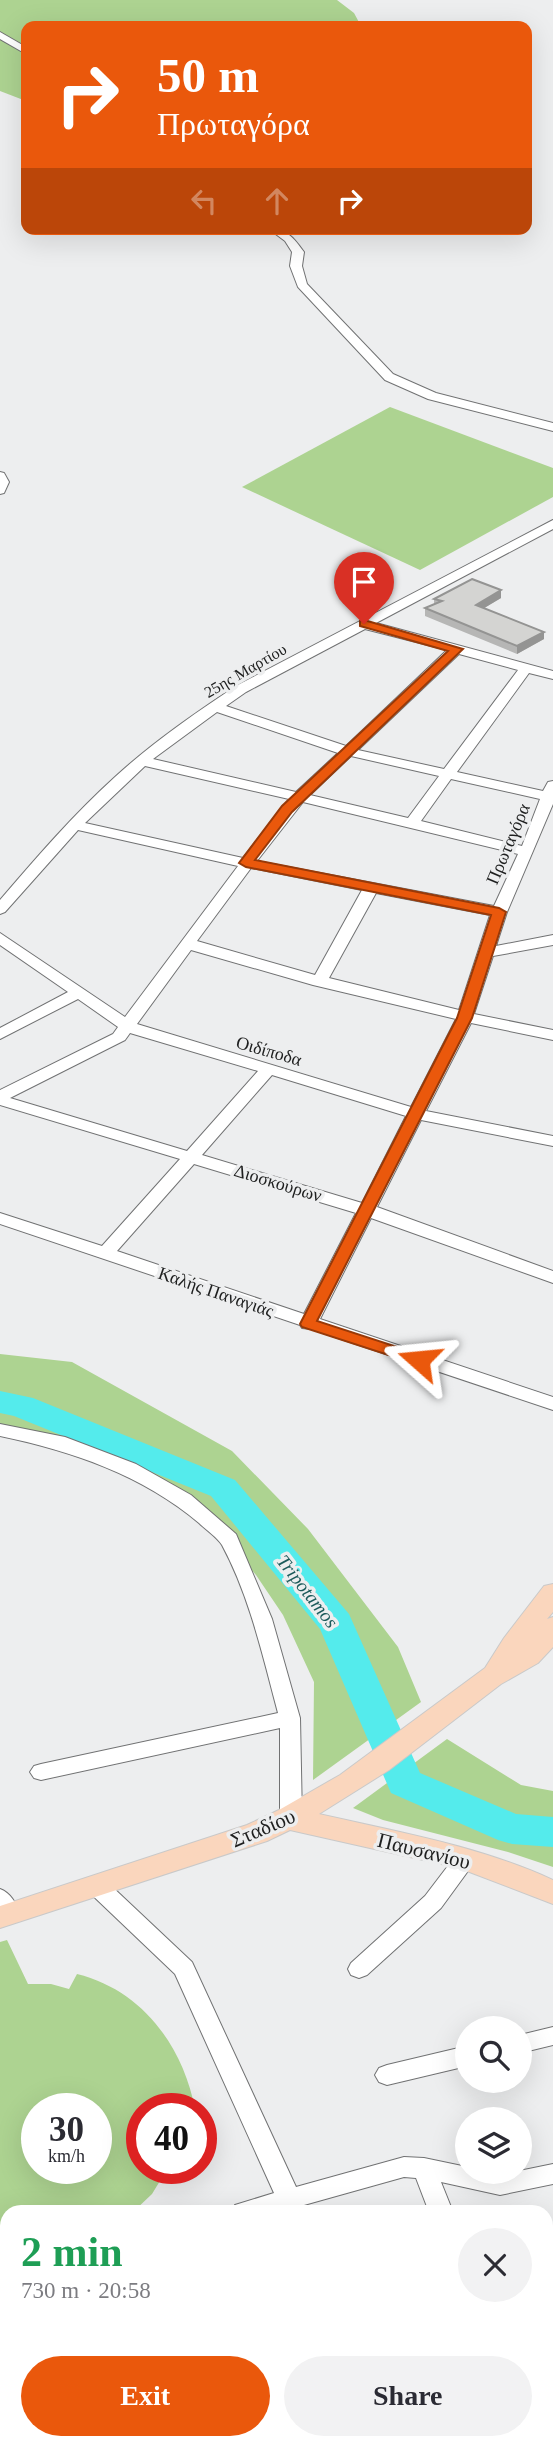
<!DOCTYPE html>
<meta charset="utf-8">
<style>
body{margin:0;font-family:Georgia,serif;background:#f2f2f3;color:#2b2b33;height:100vh;display:flex;flex-direction:column;font-size:26px;white-space:nowrap}
*{box-sizing:border-box;margin:0}
p{font-size:23px;color:#7c7c81}
.icon{flex:none;width:38px;height:38px;fill:none;stroke:currentColor;stroke-width:2;stroke-linecap:round;stroke-linejoin:round}
.map{position:relative;flex:1;overflow:hidden}
.drawer{position:absolute;left:0px;top:2205px;width:553px;height:245px;display:flex;flex-direction:column;background:#fff;border-radius:21px 21px 0 0;box-shadow:0 7px 28px #0002}
.drawer>*{flex:none}
.guide{position:absolute;left:21px;top:21px;width:511px;height:214px;border-radius:14px;box-shadow:0 7px 28px #0002;background:#ea580c;color:#fff;overflow:hidden}
.controls{position:absolute;left:455px;top:2016px;display:grid;gap:14px}
.controls a{display:grid;place-items:center;width:77px;height:77px;border-radius:50%;background:#fff;box-shadow:0 7px 28px #0002;font-size:35px}
.speed{position:absolute;left:21px;top:2093px;display:flex;gap:14px;font-size:35px;font-weight:700;text-align:center}
.speed>*{display:grid;place-content:center;width:91px;height:91px;border-radius:50%;background:#fff;box-shadow:0 7px 28px #0002;line-height:1}
.speed small{font-size:18px;font-weight:400}
.speed .limit{border:10px solid #d22;background:#fff;color:#111}
.pin{position:absolute;display:grid;place-items:center;width:60px;height:60px;color:#fff;margin:-72px -30px;border-radius:50% 50% 50% 0;rotate:-45deg;box-shadow:0 0 7px #0007}
.pin .icon{rotate:45deg}
.me{position:absolute;width:77px;margin:-38px;rotate:288deg;stroke-linejoin:round;filter:drop-shadow(0 0 5px #0008)}
.turn{display:flex;align-items:center;gap:24px;height:147px;padding:0 21px;font-size:32px}
.turn .icon{width:91px;height:91px;stroke-width:2.5}
.turn b{display:block;font-size:49px;line-height:60px}
.lanes{display:flex;align-items:center;height:66px;padding:0 21px;background:#0003;justify-content:center;gap:35px;direction:ltr}
.lanes .off{opacity:.35}
.round{display:grid;place-items:center;flex:none;width:74px;height:74px;border-radius:37px;background:#f2f2f3}
.head{display:flex;align-items:center;justify-content:space-between;height:119px;padding:0 21px}
h1{font-size:42px;font-weight:700;line-height:52px;color:#1e9e55}
.primary-button{display:flex;gap:14px;margin-top:auto;padding:14px 21px}
.primary-button a{flex:1;height:80px;border-radius:42px;background:#ea580c;color:#fff;font-size:28px;font-weight:700;line-height:80px;text-align:center}
.primary-button a+a{background:#f2f2f3;color:#2b2b33}
.map>svg:first-child{display:block}
.green{fill:#add391;fill-rule:evenodd}
.lines{fill:none;stroke-linecap:round;stroke-linejoin:round}
.river{fill:#54ebec;fill-rule:evenodd}
.minor-casing{stroke:#717273;stroke-width:2}
.major-casing{stroke:#c9c9c9;stroke-width:2}
.minor{fill:#fff;fill-rule:evenodd}
.major{fill:#fad6bd;fill-rule:evenodd}
.wall{fill:#b6b6b5}
.shaded-wall{fill:#949493}
.building{fill:#d4d4d2;stroke:#949493;stroke-width:2}
.route{fill:#ea580c;stroke:#983908;stroke-width:2}
.labels{text-anchor:middle;stroke-width:7;stroke-linejoin:round;paint-order:stroke}
.far-street-label{font-size:16px;fill:#1e1f1f;stroke:#edeeef}
.street-label{font-size:18px;fill:#1e1f1f;stroke:#edeeef}
.water-label{font-size:19px;font-style:italic;fill:#1c5b5b;stroke:#edeeef}
.near-street-label{font-size:21px;fill:#1e1f1f;stroke:#edeeef}
</style>
<div class="map">
<svg width="553" height="2450" viewBox="0 0 553 2450">
<rect width="100%" height="100%" fill="#edeeef"/>
<g class="green">
<polygon points="0,0 337,0 354,13 361,26 26,26 26,101 0,91"/>
<polygon points="390,407 553,468 553,497 420,570 242,487"/>
<polygon points="0,1354 72,1362 232,1451 308,1529 398,1647 421,1702 313,1780 314,1682 283,1615 256,1575 212,1524 143,1473 0,1425"/>
<polygon points="447,1739 521,1785 553,1791 553,1867 508,1852 383,1820 353,1808"/>
<path d="M7 1940 28 1984H51L69 1989 77 1974C142 1990 183 2046 195 2109H142V2168H191L190 2173 166 2171 152 2194 133 2212H7V2266L0 2268V1942ZM37 2109H96V2168H37Z"/>
</g>
<g class="lines">
<polygon class="river" points="0,1391 33,1398 235,1480 349,1614 420,1773 516,1814 553,1817 553,1847 512,1844 498,1840 391,1793 320,1629 211,1496 14,1416 0,1413"/>
<g class="minor-casing">
<g id="minor">
<polygon points="0,32 26,47 26,54 0,39"/>
<path d="M269 229C287 229 293 237 304 252L302 266 307 284 393 374 436 393 553 423V431L428 399 385 380 298 287 290 266 292 252 285 241Z"/>
<polygon points="0,472 4,473 9,482 4,493 0,494"/>
<path d="M553 520V529L376 623 553 671V679L529 673 457 772 543 791 548 782 553 781V804L507 912 496 946 553 935V945L493 956 474 1014 553 1030V1040L471 1023 426 1111 553 1136V1146L421 1120 377 1207 553 1271V1283L371 1218 320 1319 553 1397V1410L311 1329 302 1328 300 1325 0 1224V1213L102 1246 180 1159 0 1105V1090L113 1034 118 1027 78 999 0 1039V1028L68 992 0 945V933L125 1017 238 866 78 830 5 912 0 914V900C37 857 73 815 115 777 152 743 194 714 236 686ZM365 629 447 650 346 746 226 706 246 692ZM459 654 518 670 444 769 358 750ZM217 712 338 753 296 792 153 759ZM351 756 439 776 408 818 310 795ZM145 766 289 799 243 858 85 823ZM451 779 540 799 522 846 421 821ZM303 802 518 854 494 906 257 861ZM251 868 362 890 315 975 197 941ZM376 893 490 915 459 1010 329 978ZM191 950 313 985 456 1019 411 1107 137 1024ZM130 1033 258 1071 187 1151 10 1098 125 1040ZM272 1075 406 1116 362 1203 202 1155ZM194 1164 356 1213 304 1314 117 1251Z"/>
<path d="M0 1424 65 1437 136 1464 191 1495 236 1534 272 1619 300 1718 302 1819 299 1825 291 1827 283 1825 280 1819V1728L41 1780 34 1778 30 1772 34 1766 41 1764 278 1713C263 1657 250 1597 222 1545 217 1537 206 1530 199 1523 142 1475 72 1451 0 1436Z"/>
<polygon points="465,1852 473,1854 476,1860 441,1908 367,1975 359,1978 351,1975 348,1969 351,1963 425,1896 457,1854"/>
<polygon points="98,1878 106,1881 192,1962 296,2187 404,2157 424,2158 467,2167 467,2172 500,2175 553,2164 553,2184 500,2195 441,2182 453,2212 429,2212 416,2178 404,2177 304,2205 307,2212 232,2212 235,2205 274,2193 175,1974 90,1893 87,1887 90,1881"/>
<path d="M0 1889C11 1893 16 1904 21 1914L18 1920 10 1923 0 1917Z"/>
<polygon points="553,2027 553,2045 520,2053 520,2035"/>
<polygon points="467,2046 467,2066 387,2085 379,2082 375,2075 379,2068 387,2065"/>
<polygon points="7,2288 7,2310 0,2312 0,2290"/>
<rect x="0" y="2367" width="7" height="22"/>
<polygon points="118,2443 144,2443 143,2450 117,2450"/>
<rect x="274" y="2443" width="26" height="7"/>
<rect x="500" y="2443" width="26" height="7"/>
</g>
</g>
<g class="major-casing">
<path id="major" d="M553 1584V1612L547 1619 553 1617V1647L538 1663 501 1684 389 1770 319 1814C398 1832 479 1846 553 1880V1904L459 1868 290 1830 267 1841 0 1928V1906L247 1825 279 1810 340 1775 485 1668 504 1638 544 1586Z"/>
</g>
<use href="#minor" class="minor"/>
<use href="#major" class="major"/>
</g>
<polygon class="wall" points="501,598 484,608 544,632 544,639 517,654 425,616 425,608 434,605 434,599"/>
<g class="shaded-wall">
<polygon points="501,590 501,598 476,613 476,605"/>
<polygon points="544,632 544,639 517,654 517,646"/>
</g>
<polygon class="building" points="472,579 501,590 476,605 544,632 517,646 425,608 442,601 434,599"/>
<polygon class="route" points="364,620 463,649 292,812 255,860 499,908 506,912 472,1018 317,1321 425,1356 427,1360 419,1365 302,1327 300,1324 457,1018 491,915 246,867 239,863 282,806 448,651 360,626 360,621"/>
<g class="labels">
<g class="far-street-label">
<text transform="translate(245 670) rotate(-30)" y="6">25ης Μαρτίου</text>
</g>
<g class="street-label">
<text transform="translate(508 844) rotate(-67)" y="6">Πρωταγόρα</text>
<text transform="translate(269 1051) rotate(16)" y="6">Οιδίποδα</text>
<text transform="translate(278 1183) rotate(17)" y="6">Διοσκούρων</text>
<text transform="translate(216 1292) rotate(19)" y="6">Καλής Παναγιάς</text>
</g>
<g class="water-label">
<text transform="translate(308 1591) rotate(52)" y="7">Tripotamos</text>
</g>
<g class="near-street-label">
<text transform="translate(263 1828) rotate(-23)" y="7">Σταδίου</text>
<text transform="translate(424 1851) rotate(14)" y="7">Παυσανίου</text>
</g>
</g>
</svg>
<div class="controls">
<a><svg class="icon" aria-label="search" viewBox="0 0 24 24"><circle cx="10" cy="10" r="6"/><path d="M15 15l6 6"/></svg></a>
<a><svg class="icon" aria-label="layers" viewBox="0 0 24 24"><path d="M12 4l9 5-9 5-9-5zM3 14l9 5 9-5"/></svg></a>
</div>
<div class="speed"><div>30<small>km/h</small></div><div class="limit">40</div></div>
<div class="pin" style="left:364px;top:624px;background:#d93025"><svg class="icon" aria-label="arrive" viewBox="0 0 24 24"><path d="M6 21V4h12l-3 4 3 4H6"/></svg></div>
<svg class="me" style="left:419px;top:1360px" viewBox="-20 -20 40 40"><path d="M0-17L14 15 0 8-14 15z" fill="#ea580c" stroke="#fff" stroke-width="4"/></svg>
<div class="guide">
<div class="turn"><svg class="icon" aria-label="right" viewBox="0 0 24 24"><path d="M7 20v-9h11M14 6l5 5-5 5"/></svg><div><b>50 m</b>Πρωταγόρα</div></div>
<div class="lanes"><svg class="icon off" aria-label="left" viewBox="0 0 24 24"><path d="M17 20v-9H6M10 6l-5 5 5 5"/></svg><svg class="icon off" aria-label="ahead" viewBox="0 0 24 24"><path d="M12 20V5M6 11l6-6 6 6"/></svg><svg class="icon" aria-label="right" viewBox="0 0 24 24"><path d="M7 20v-9h11M14 6l5 5-5 5"/></svg></div>
</div>
<section class="drawer">
<div class="head"><div><h1>2 min</h1><p>730 m · 20:58</p></div><a class="round"><svg class="icon" aria-label="close" viewBox="0 0 24 24"><path d="M6 6l12 12M18 6L6 18"/></svg></a></div>
<div class="primary-button"><a>Exit</a><a>Share</a></div>
</section>
</div>
